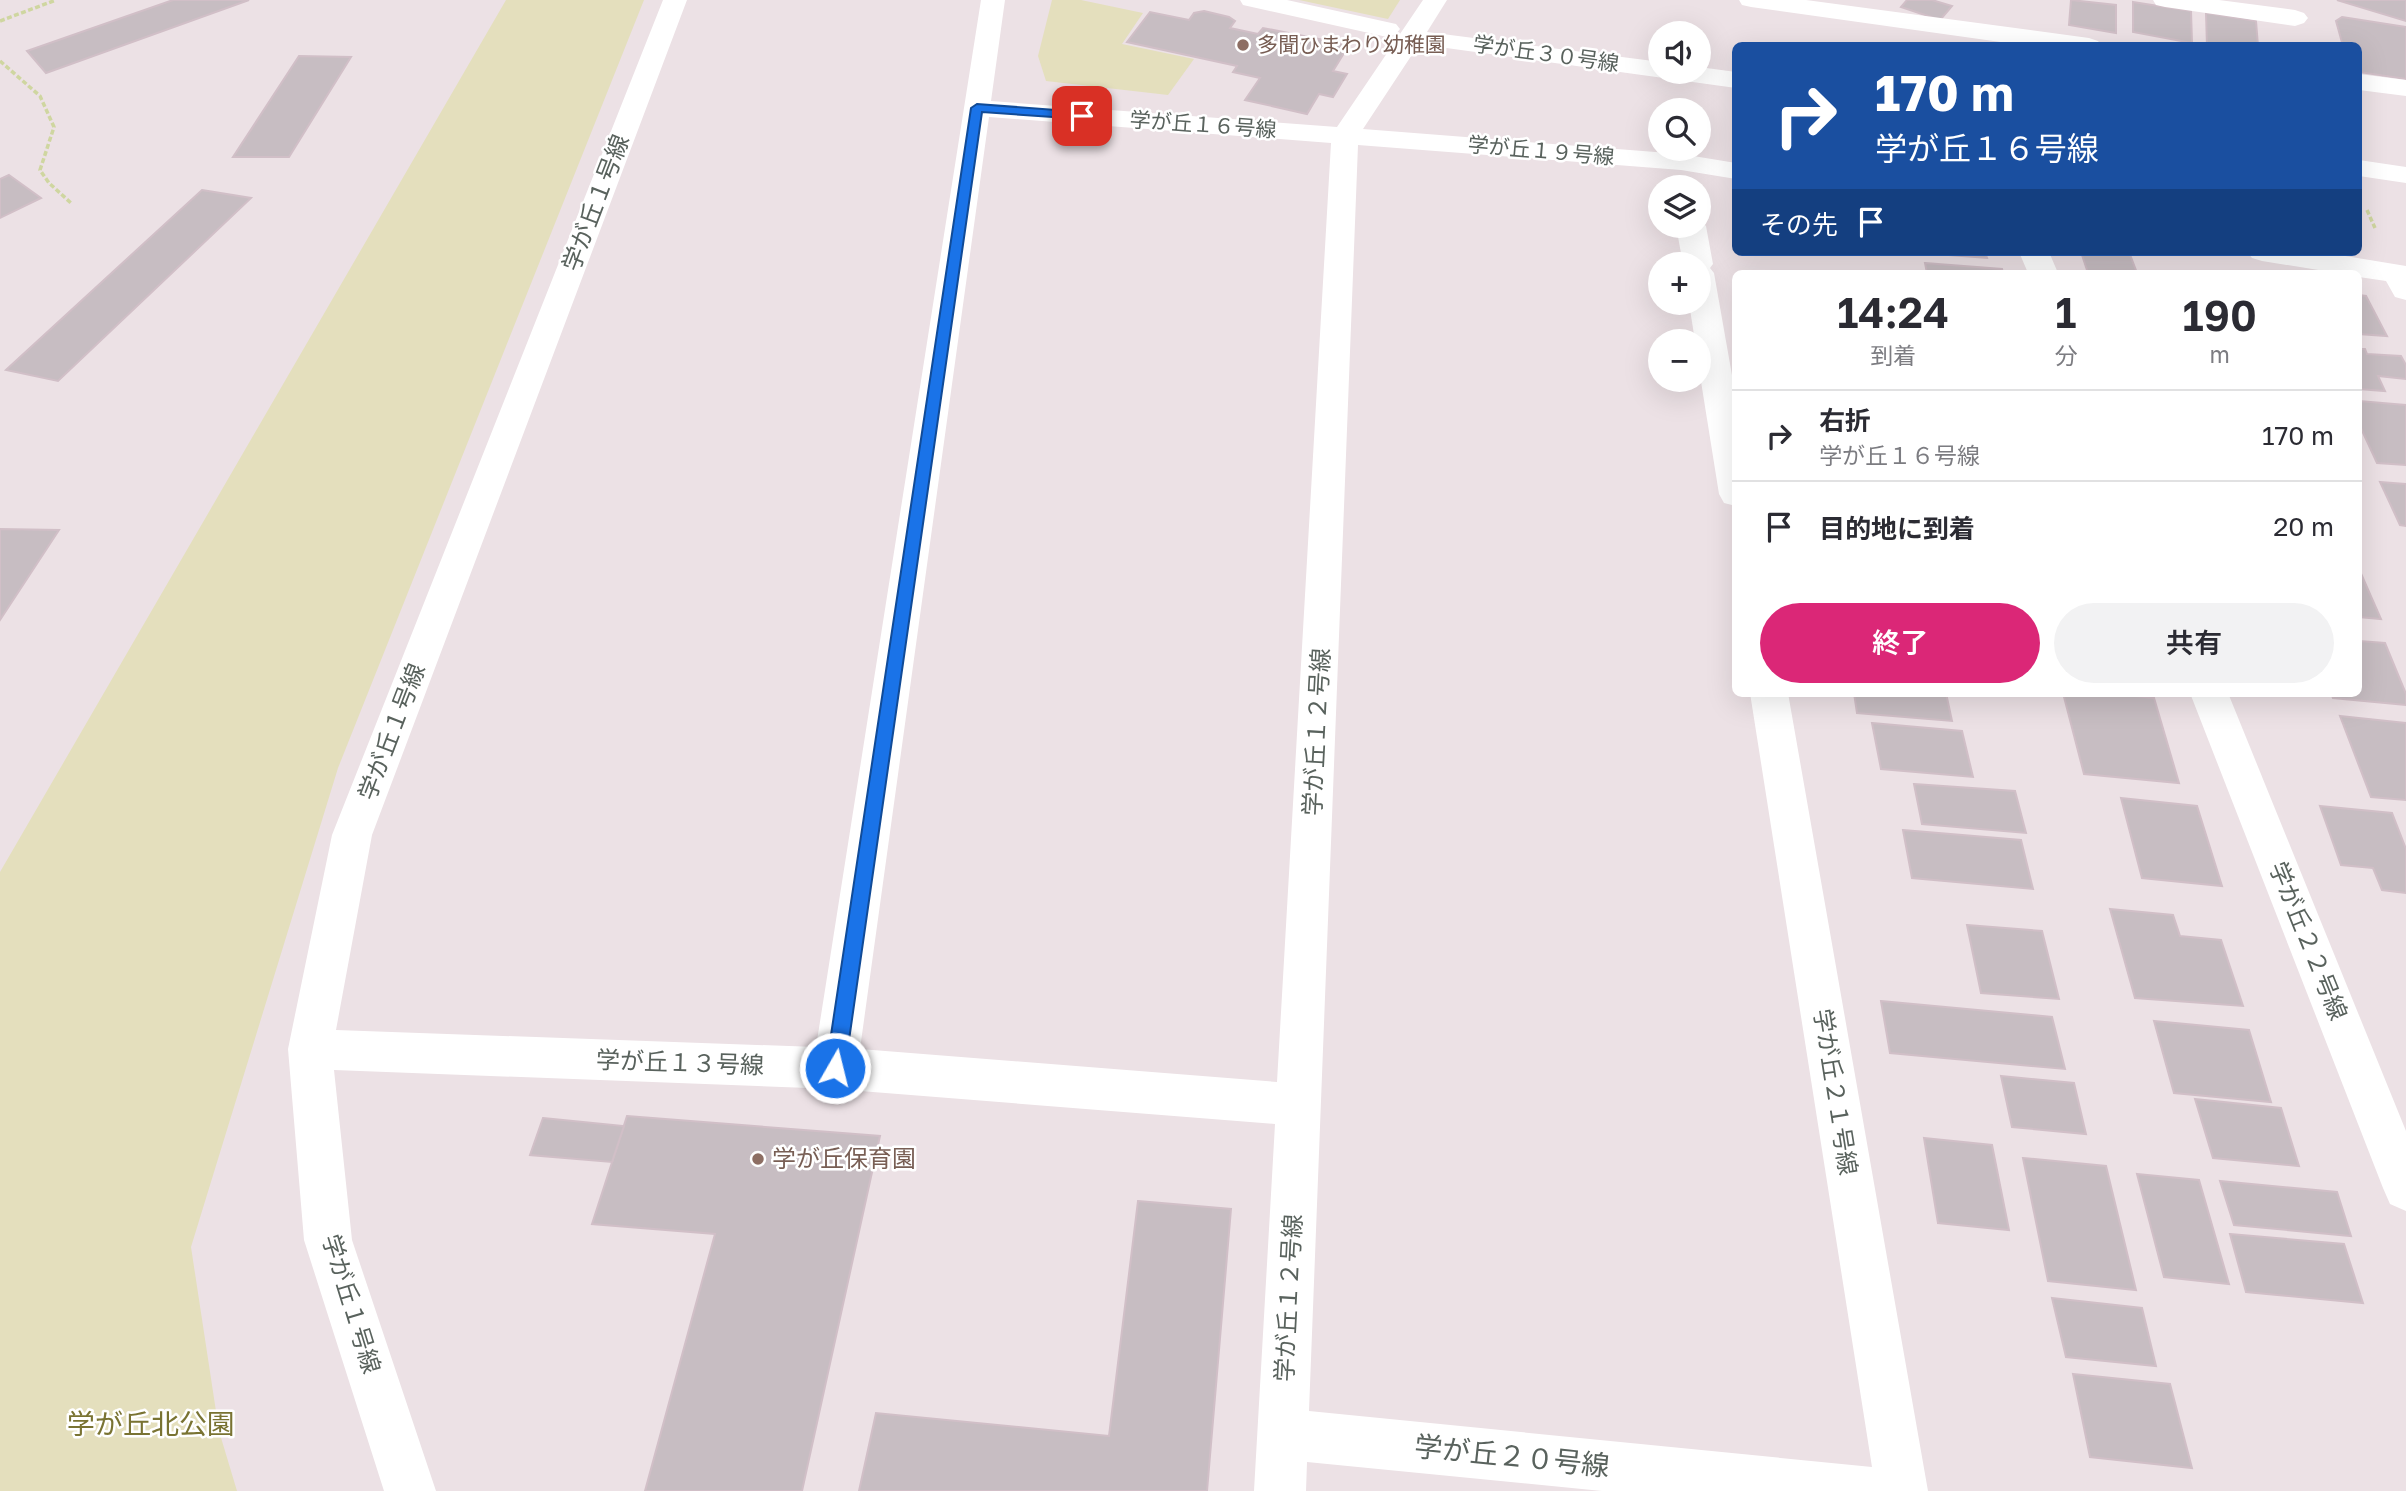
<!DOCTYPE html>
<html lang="ja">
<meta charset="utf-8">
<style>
body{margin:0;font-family:"Golos Text","Noto Sans JP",sans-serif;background:#f2f2f3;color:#2b2b33;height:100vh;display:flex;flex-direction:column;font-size:26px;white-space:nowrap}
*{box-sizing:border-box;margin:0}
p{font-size:23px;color:#7c7c81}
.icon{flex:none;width:38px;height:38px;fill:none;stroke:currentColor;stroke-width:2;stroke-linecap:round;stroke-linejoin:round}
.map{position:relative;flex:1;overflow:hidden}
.panel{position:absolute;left:1732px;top:270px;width:630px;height:427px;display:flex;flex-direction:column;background:#fff;border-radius:10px;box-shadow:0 7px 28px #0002}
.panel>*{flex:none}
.banner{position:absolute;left:1732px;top:42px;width:630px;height:214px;border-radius:10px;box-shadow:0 7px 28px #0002;background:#1a4fa0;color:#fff;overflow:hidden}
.controls{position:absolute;left:1648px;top:21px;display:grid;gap:14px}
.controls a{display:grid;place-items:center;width:63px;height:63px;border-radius:50%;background:#fff;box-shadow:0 7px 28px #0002;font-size:35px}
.pin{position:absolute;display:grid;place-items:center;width:60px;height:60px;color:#fff;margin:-30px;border-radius:14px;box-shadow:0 4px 10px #0006}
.me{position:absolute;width:77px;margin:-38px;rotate:8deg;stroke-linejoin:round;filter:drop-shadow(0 0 5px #0008)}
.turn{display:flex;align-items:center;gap:24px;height:147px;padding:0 28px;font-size:32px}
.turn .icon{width:91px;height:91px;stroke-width:2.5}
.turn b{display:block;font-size:49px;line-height:60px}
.then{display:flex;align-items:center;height:66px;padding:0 28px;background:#0003;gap:14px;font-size:26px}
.eta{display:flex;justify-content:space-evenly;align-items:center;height:119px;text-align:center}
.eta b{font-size:42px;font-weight:600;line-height:49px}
.cta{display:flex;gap:14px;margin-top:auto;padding:14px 28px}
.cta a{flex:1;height:80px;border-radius:42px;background:#db2777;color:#fff;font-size:28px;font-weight:600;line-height:80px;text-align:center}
.cta a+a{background:#f2f2f3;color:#2b2b33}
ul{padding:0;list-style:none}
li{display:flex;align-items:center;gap:21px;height:91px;padding:0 28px;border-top:2px solid #e1e1e2}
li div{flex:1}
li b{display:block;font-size:26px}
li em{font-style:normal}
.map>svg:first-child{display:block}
.green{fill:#e4dfbd}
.building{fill:#c7bdc2;stroke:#d1bfc7;stroke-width:2}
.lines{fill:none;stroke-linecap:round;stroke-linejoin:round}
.path{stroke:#cfd6a0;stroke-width:3.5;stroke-dasharray:5 2.5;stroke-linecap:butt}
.minor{fill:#fff;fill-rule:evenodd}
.route{fill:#1a73e8;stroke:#114b97;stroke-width:2}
.education-dot{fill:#8d6e63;stroke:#fff;stroke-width:2.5}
.labels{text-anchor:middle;stroke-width:5;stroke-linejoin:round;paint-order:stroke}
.far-education-label{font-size:21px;fill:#785e54;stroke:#fff;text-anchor:start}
.far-street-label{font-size:21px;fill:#59625d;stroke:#fff}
.street-label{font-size:24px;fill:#59625d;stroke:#fff}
.education-label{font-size:24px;fill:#785e54;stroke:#fff;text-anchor:start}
.near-park-label{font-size:28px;fill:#797332;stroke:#fff}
.near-street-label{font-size:28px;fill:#59625d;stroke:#fff}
</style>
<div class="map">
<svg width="2406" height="1491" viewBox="0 0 2406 1491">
<rect width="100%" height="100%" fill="#ece1e5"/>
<g class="green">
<polygon points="506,0 644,0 338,768 191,1247 219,1431 237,1491 0,1491 0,872"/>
<polygon points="1052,0 1081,0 1143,13 1122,44 1194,59 1168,95 1046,81 1038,56"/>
<polygon points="1299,0 1400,0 1388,19"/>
</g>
<g class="building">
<polygon points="173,0 249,0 46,73 27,51"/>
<polygon points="1907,0 1932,0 1952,6 1940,20 1901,7"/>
<polygon points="2071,0 2116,5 2116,33 2069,25"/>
<polygon points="2337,0 2406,0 2406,21"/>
<polygon points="2133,2 2191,11 2192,43 2133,32"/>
<polygon points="1204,11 1229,17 1235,21 1230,28 1258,34 1263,28 1349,45 1333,71 1347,74 1333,97 1319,94 1307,114 1245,100 1260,78 1233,72 1237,66 1127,42 1150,12 1189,20 1194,13"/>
<polygon points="2206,13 2256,21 2258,46 2207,46"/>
<polygon points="2342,17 2406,27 2406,79 2359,72 2359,46 2343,46 2336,21"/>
<polygon points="299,56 351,57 289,157 233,157"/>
<polygon points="9,175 41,198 0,218 0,179"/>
<polygon points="202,190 251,198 58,381 6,370"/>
<polygon points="1909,252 1985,252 1987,258"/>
<polygon points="2081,252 2129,252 2137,273 2088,273"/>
<polygon points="1925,263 2002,269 2003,273 1927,273"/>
<polygon points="2359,295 2366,296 2387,336 2359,334"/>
<polygon points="2359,349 2365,349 2367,354 2401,356 2406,365 2406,379 2378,376 2385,391 2359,389"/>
<polygon points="2359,401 2406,405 2406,465 2377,463 2359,424"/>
<polygon points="2380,482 2406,484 2406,526 2400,525"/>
<polygon points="0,529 59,530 0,620"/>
<polygon points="2359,569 2381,619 2359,617"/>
<polygon points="2359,641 2385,643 2406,694 2406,705 2333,698 2331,693 2359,693"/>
<polygon points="1854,693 1946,693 1952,721 1857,713"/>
<polygon points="2063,693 2106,693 2154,698 2179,783 2084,774"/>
<polygon points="2340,716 2406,723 2406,800 2371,797"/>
<polygon points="1872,723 1962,731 1973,777 1881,769"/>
<polygon points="1914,784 2015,791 2026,833 1922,824"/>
<polygon points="2121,798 2197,806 2222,886 2142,878"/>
<polygon points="2320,806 2392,813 2406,849 2406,893 2382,890 2373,868 2341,865"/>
<polygon points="1903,830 2021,840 2033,889 1912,878"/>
<polygon points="2110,909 2173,915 2180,936 2221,940 2243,1006 2135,998"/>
<polygon points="1967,925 2042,931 2059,999 1981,993"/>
<polygon points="1881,1001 2052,1017 2065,1069 1890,1053"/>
<polygon points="2154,1021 2249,1030 2271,1102 2174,1093"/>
<polygon points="2001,1076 2074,1083 2086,1134 2012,1127"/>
<polygon points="2195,1099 2281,1108 2299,1166 2213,1158"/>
<polygon points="627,1116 880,1136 802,1491 645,1491 715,1234 592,1224"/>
<polygon points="543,1118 624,1126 612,1162 530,1155"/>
<polygon points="1924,1138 1992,1145 2009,1230 1938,1223"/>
<polygon points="2023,1158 2106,1166 2136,1290 2048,1281"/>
<polygon points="2137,1174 2199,1180 2229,1284 2164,1277"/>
<polygon points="2220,1181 2337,1192 2351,1236 2234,1225"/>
<polygon points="1138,1201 1231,1209 1207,1491 859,1491 876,1413 1109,1436"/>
<polygon points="2230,1234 2344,1244 2363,1303 2246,1292"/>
<polygon points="2052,1298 2142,1308 2156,1366 2066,1357"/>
<polygon points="2073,1374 2170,1384 2192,1468 2090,1457"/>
</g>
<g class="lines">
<g class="path">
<polyline points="0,21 56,0"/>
<polyline points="0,61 40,96 54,127 40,170 49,183 71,203"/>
<polyline points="2367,210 2375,228"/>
</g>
<g class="minor">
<path d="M663 0H687L372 835 336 1030 816 1047 981 0H1005L991 101 1337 127 1423 0H1447L1427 32 1661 62V72H1699V67L1736 72V88L1432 46 1421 41 1363 129 1681 154 1736 163V179L1681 170 1358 145 1309 1411 1872 1467 1750 693H1788L1928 1491H1602L1307 1462 1306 1491H1254L1275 1124 835 1089 334 1070 352 1240 436 1491H384L304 1240 288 1049 332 835ZM989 117 1331 143 1277 1082 860 1049Z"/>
<polygon points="1240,0 1287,0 1396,24 1400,29 1396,34 1387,37 1243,5"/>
<polygon points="1739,0 1806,0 2089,38 2098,41 2102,46 2029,46 1751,7 1742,5"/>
<polygon points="2153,0 2219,0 2295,10 2304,13 2308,18 2304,23 2295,26 2165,7 2156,5"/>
<polygon points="2359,74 2406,80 2406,96 2359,90"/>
<polygon points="2359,160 2406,167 2406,183 2359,176"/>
<polygon points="1699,219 1706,226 1713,264 1710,268 1714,273 1736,398 1736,506 1724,503 1719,494 1699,369 1699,341 1695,341 1689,303 1699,303 1699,264 1683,264 1676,226 1699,226"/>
<polygon points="2019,252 2049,252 2058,273 2028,273"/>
<polygon points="2247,252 2321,252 2406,266 2406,300 2395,297 2386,281 2359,277 2359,273 2337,273 2262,261 2252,258"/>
<polygon points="2190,693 2228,693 2406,1131 2406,1211 2390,1204 2383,1188"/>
</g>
</g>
<polygon class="route" points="977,104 1082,112 1088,116 1082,119 982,112 845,1068 842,1074 835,1077 829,1074 826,1068 971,108"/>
<g class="education-dot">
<circle cx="1243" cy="45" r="7"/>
<circle cx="758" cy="1159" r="7"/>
</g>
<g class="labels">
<g class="far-education-label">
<text x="1257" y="52">多聞ひまわり幼稚園</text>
</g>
<g class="far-street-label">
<text transform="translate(1546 54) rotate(8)" y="7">学が丘３０号線</text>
<text transform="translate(1203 125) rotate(4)" y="7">学が丘１６号線</text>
<text transform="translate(1541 151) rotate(5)" y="7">学が丘１９号線</text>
</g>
<g class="street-label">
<text transform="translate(596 203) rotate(-69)" y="8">学が丘１号線</text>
<text transform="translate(392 732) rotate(-69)" y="8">学が丘１号線</text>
<text transform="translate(1317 732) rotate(-87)" y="8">学が丘１２号線</text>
<text transform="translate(2308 941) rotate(68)" y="8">学が丘２２号線</text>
<text transform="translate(680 1063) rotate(2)" y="8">学が丘１３号線</text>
<text transform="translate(1835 1092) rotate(81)" y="8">学が丘２１号線</text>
<text transform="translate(1289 1298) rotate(-87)" y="8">学が丘１２号線</text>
<text transform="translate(351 1304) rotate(73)" y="8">学が丘１号線</text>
</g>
<g class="education-label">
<text x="772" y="1167">学が丘保育園</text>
</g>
<g class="near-park-label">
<text x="151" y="1434">学が丘北公園</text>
</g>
<g class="near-street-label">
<text transform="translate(1512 1456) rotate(6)" y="10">学が丘２０号線</text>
</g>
</g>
</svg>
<div class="controls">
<a><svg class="icon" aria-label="sound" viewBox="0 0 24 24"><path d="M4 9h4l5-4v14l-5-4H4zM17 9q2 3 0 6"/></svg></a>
<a><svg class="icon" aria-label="search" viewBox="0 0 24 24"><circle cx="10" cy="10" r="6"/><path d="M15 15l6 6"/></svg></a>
<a><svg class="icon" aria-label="layers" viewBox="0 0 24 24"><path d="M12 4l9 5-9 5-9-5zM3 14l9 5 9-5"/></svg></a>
<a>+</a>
<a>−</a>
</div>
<div class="pin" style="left:1082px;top:116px;background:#d93025"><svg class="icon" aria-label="arrive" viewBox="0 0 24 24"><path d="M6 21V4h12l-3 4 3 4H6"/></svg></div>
<svg class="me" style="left:835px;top:1068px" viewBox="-20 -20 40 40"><circle r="17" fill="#1a73e8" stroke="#fff" stroke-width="3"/><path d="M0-11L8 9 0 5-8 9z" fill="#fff"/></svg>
<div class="banner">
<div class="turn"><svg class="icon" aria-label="right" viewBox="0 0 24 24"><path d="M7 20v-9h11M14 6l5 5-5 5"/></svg><div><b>170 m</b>学が丘１６号線</div></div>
<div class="then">その先<svg class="icon" aria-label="arrive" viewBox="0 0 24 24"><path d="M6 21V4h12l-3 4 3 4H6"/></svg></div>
</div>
<section class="panel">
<div class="eta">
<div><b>14:24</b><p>到着</p></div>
<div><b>1</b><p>分</p></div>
<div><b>190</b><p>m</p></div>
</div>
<ul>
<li><svg class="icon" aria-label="right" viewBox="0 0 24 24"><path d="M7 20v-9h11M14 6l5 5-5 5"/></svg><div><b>右折</b><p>学が丘１６号線</p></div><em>170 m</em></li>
<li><svg class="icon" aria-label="arrive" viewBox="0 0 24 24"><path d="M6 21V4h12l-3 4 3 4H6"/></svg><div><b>目的地に到着</b></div><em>20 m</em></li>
</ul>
<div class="cta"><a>終了</a><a>共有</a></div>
</section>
</div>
